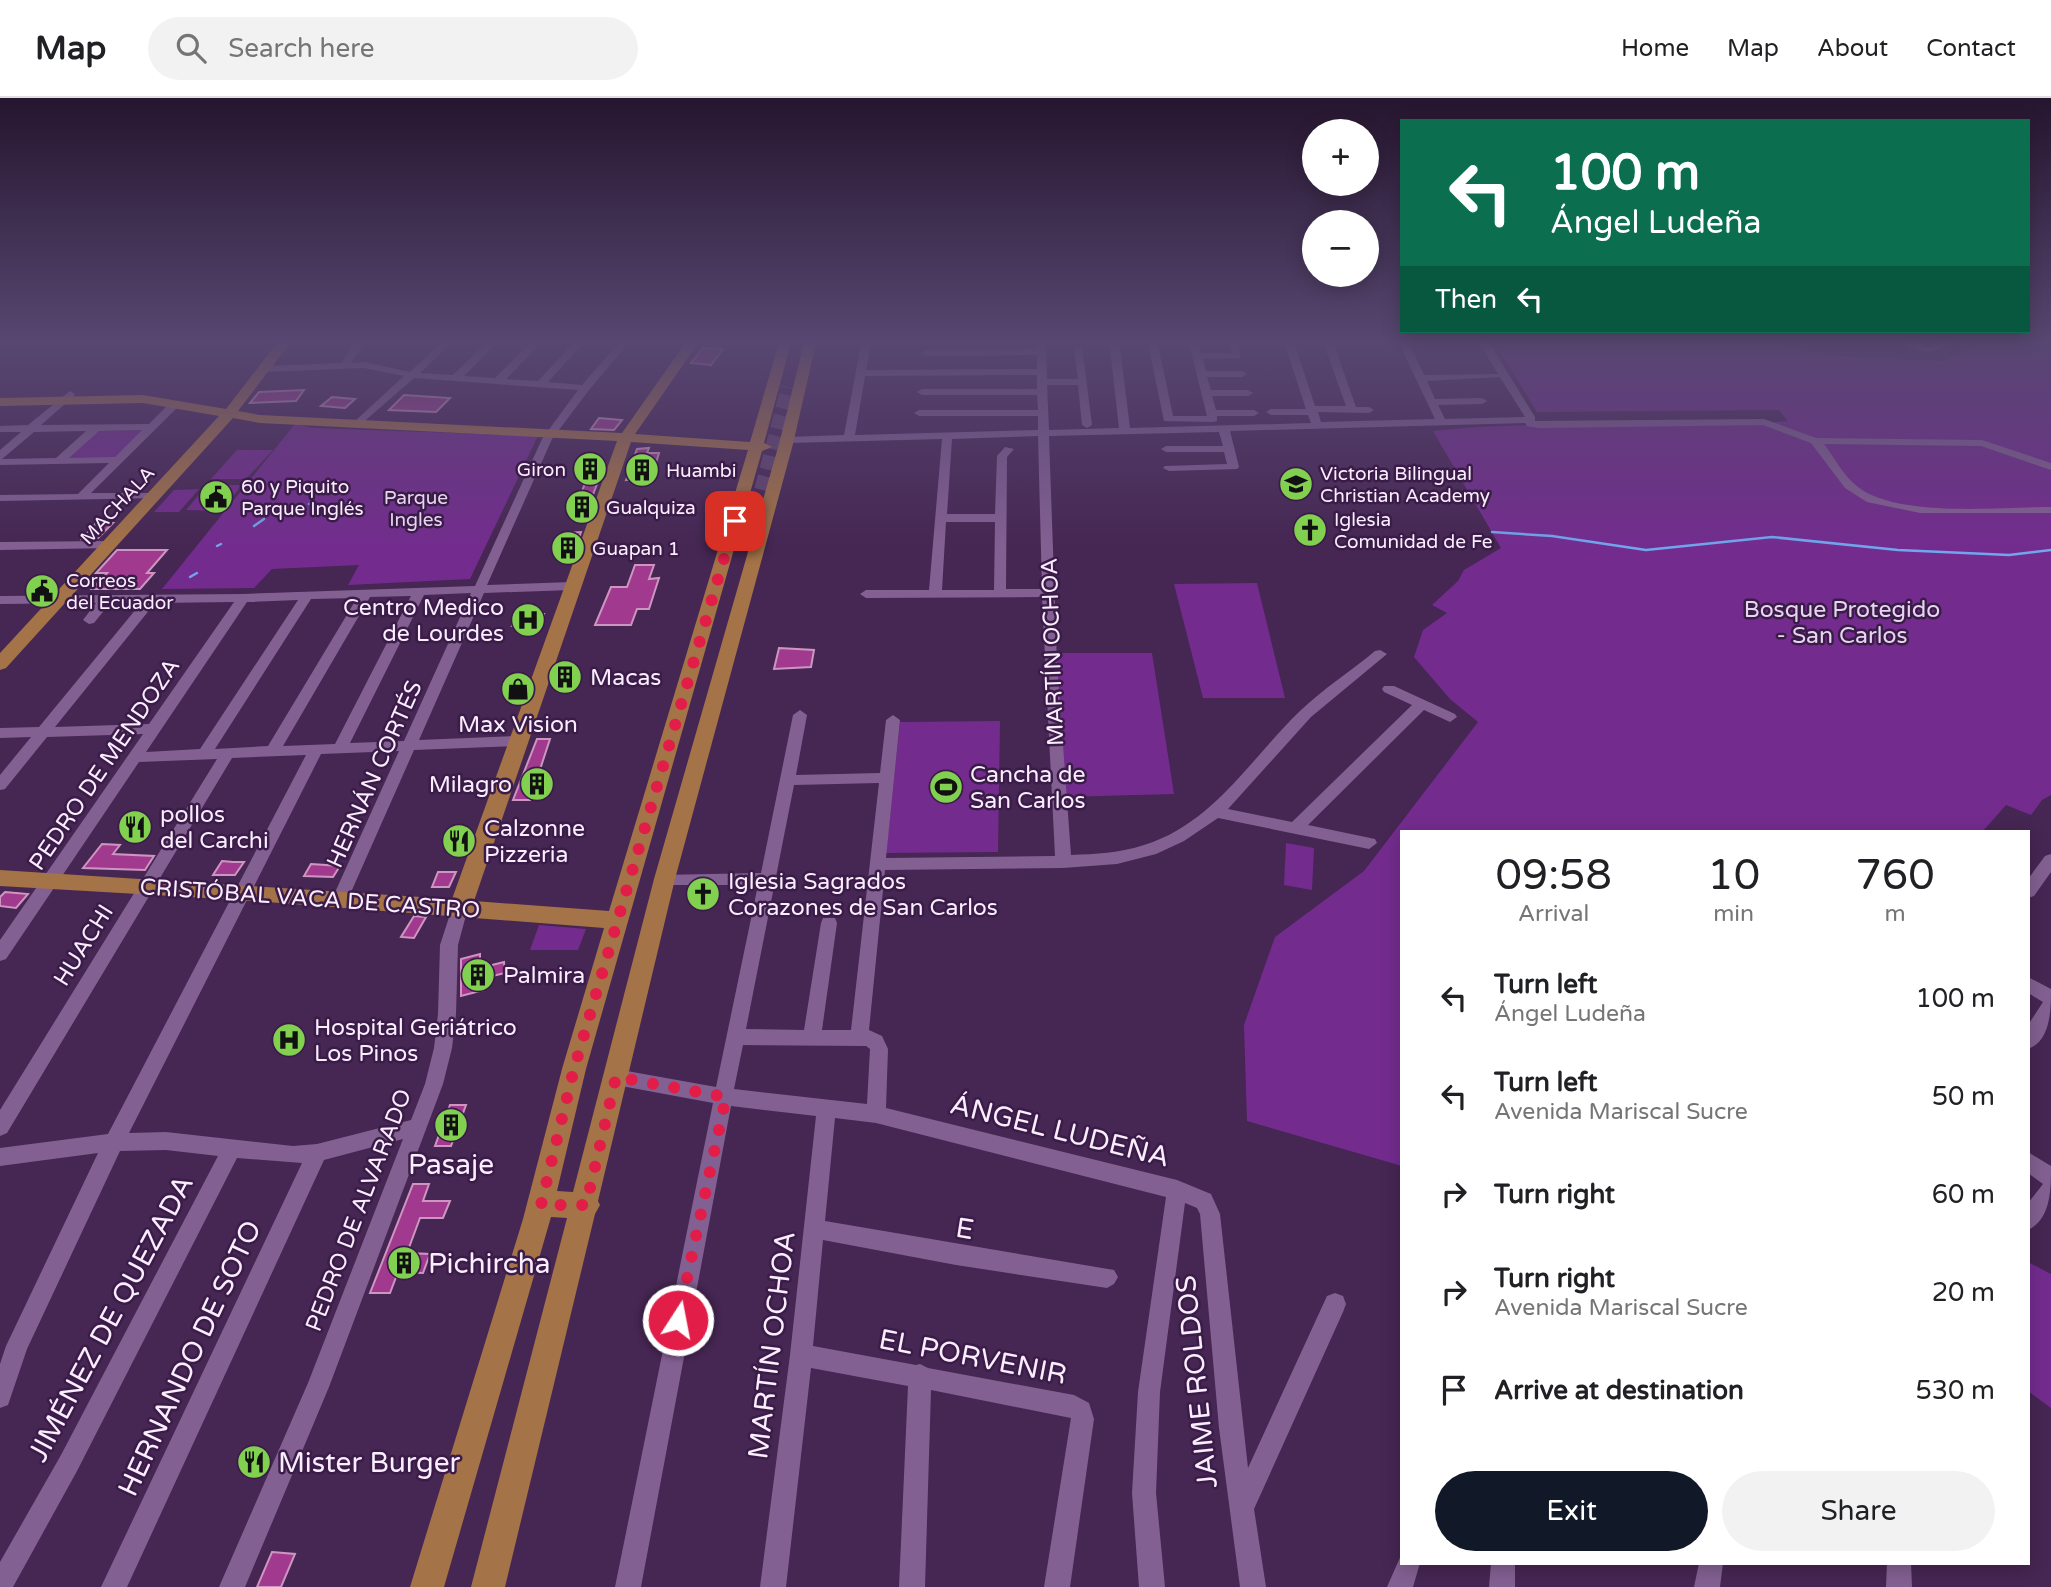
<!DOCTYPE html>
<meta charset="utf-8">
<style>
body{margin:0;font-family:"Varela Round",sans-serif;background:#f2f2f2;color:#202124;height:100vh;display:flex;flex-direction:column;font-size:26px;white-space:nowrap}
*{box-sizing:border-box;margin:0}
p{font-size:23px;color:#757577}
.icon{flex:none;width:38px;height:38px;fill:none;stroke:currentColor;stroke-width:2;stroke-linecap:round;stroke-linejoin:round}
.map{position:relative;flex:1;overflow:hidden}
.sheet{position:absolute;left:1400px;top:732px;width:630px;height:735px;display:flex;flex-direction:column;background:#fff;border-radius:0px;box-shadow:0 4px 18px #0003}
.sheet>*{flex:none}
.banner{position:absolute;left:1400px;top:21px;width:630px;height:214px;border-radius:0px;box-shadow:0 4px 18px #0003;background:#0b6e4f;color:#fff;overflow:hidden}
.controls{position:absolute;left:1302px;top:21px;display:grid;gap:14px}
.controls a{display:grid;place-items:center;width:77px;height:77px;border-radius:50%;background:#fff;box-shadow:0 4px 18px #0003;font-size:35px}
.pin{position:absolute;display:grid;place-items:center;width:60px;height:60px;color:#fff;margin:-30px;border-radius:14px;box-shadow:0 4px 10px #0006}
.me{position:absolute;width:77px;margin:-38px;rotate:11deg;stroke-linejoin:round;filter:drop-shadow(0 0 5px #0008)}
.turn{display:flex;align-items:center;gap:24px;height:147px;padding:0 35px;font-size:32px}
.turn .icon{width:91px;height:91px;stroke-width:2.5}
.turn b{display:block;font-size:49px;line-height:60px}
.then{display:flex;align-items:center;height:66px;padding:0 35px;background:#0003;gap:14px;font-size:26px}
.eta{display:flex;justify-content:space-evenly;align-items:center;height:119px;text-align:center}
.eta b{font-size:42px;font-weight:600;line-height:49px}
.primary-button{display:flex;gap:14px;margin-top:auto;padding:14px 35px}
.primary-button a{flex:1;height:80px;border-radius:42px;background:#111827;color:#fff;font-size:28px;font-weight:600;line-height:80px;text-align:center}
.primary-button a+a{background:#f2f2f2;color:#202124}
ul{padding:0;list-style:none}
li{display:flex;align-items:center;gap:21px;height:98px;padding:0 35px}
li div{flex:1}
li b{display:block;font-size:26px}
li em{font-style:normal}
header{display:flex;align-items:center;gap:42px;box-sizing:border-box;height:98px;padding:0 35px;background:#fff;border-bottom:2px solid #e0e0e0}
header strong{font-size:33px}
nav{display:flex;gap:38px;margin-inline-start:auto;font-size:24px}
.search{width:490px;height:63px;background:#f2f2f2;display:flex;align-items:center;gap:18px;box-sizing:border-box;padding:0 24px;border-radius:38px;color:#757577;font-size:26px}
.map>svg:first-child{display:block}
.green{fill:#732c8e}
.lines{fill:none;stroke-linecap:round;stroke-linejoin:round}
.stream{stroke:#70a6ef;stroke-width:2.5}
.building{fill:#a13a8f;stroke:#cd96c0;stroke-width:2}
.major-tunnel{stroke:#61446d;stroke-width:14;stroke-dasharray:14 7;stroke-linecap:butt}
.minor{fill:#836092;fill-rule:evenodd}
.major{fill:#a47347;fill-rule:evenodd}
.route{stroke:#e11d48;stroke-width:12;stroke-dasharray:0 21.6}
.labels{text-anchor:middle;stroke-width:5;stroke-linejoin:round;paint-order:stroke}
.far-poi-label{font-size:19px;fill:#f9edfe;stroke:#3b1b48;text-anchor:start}
.far-park-label{font-size:19px;fill:#e6d5ef;stroke:#3b1b48}
.far-street-label{font-size:19px;fill:#f9edfe;stroke:#3b1b48}
.poi-label{font-size:23px;fill:#f9edfe;stroke:#3b1b48;text-anchor:start}
.park-label{font-size:23px;fill:#e6d5ef;stroke:#3b1b48}
.street-label{font-size:23px;fill:#f9edfe;stroke:#3b1b48}
.near-street-label{font-size:28px;fill:#f9edfe;stroke:#3b1b48}
.near-poi-label{font-size:28px;fill:#f9edfe;stroke:#3b1b48;text-anchor:start}
</style>
<header>
<strong>Map</strong>
<div class="search"><svg class="icon" aria-label="search" viewBox="0 0 24 24"><circle cx="10" cy="10" r="6"/><path d="M15 15l6 6"/></svg>Search here</div>
<nav><a>Home</a><a>Map</a><a>About</a><a>Contact</a></nav>
</header>
<div class="map">
<svg width="2051" height="1489" viewBox="0 0 2051 1489">
<rect width="100%" height="100%" fill="#462653"/>
<g class="green">
<path d="M1516 241H1757L1797 253 1866 260 1944 263 1978 248 1988 241H2051V697L2042 702 2031 717 2006 707 1983 733H1402V1068L1247 1023 1244 927 1275 839 1364 773 1478 624 1450 601 1414 559 1423 532 1447 515 1432 507 1458 483 1464 472 1501 450 1433 333C1551 319 1670 335 1788 323L1779 312 1537 314 1494 244Z"/>
<polygon points="295,326 313,330 538,338 470,481 348,487 359,467 272,471 254,490 162,491"/>
<polygon points="143,332 114,360 69,360 98,333"/>
<polygon points="237,352 273,352 246,381 211,381"/>
<polygon points="207,387 242,387 221,413 186,412"/>
<polygon points="199,391 179,414 154,414 174,392"/>
<polygon points="1257,485 1285,600 1203,600 1174,486"/>
<polygon points="1052,555 1152,555 1174,696 1062,699"/>
<polygon points="1000,623 998,754 886,755 900,624"/>
<polygon points="1286,745 1314,750 1312,792 1284,787"/>
<polygon points="539,827 586,831 578,852 530,852"/>
<polygon points="2028,1164 2051,1176 2051,1310 2028,1293"/>
</g>
<g class="lines">
<g class="stream">
<polyline points="309,406 314,404"/>
<polyline points="291,413 301,408"/>
<polyline points="276,417 283,414"/>
<polyline points="254,428 264,421"/>
<polyline points="1492,434 1552,438 1646,452 1772,439 1898,452 2009,457 2051,452"/>
<polyline points="217,448 221,446"/>
<polyline points="190,479 197,475"/>
</g>
</g>
<g class="building">
<polygon points="703,250 723,251 711,267 691,265"/>
<polygon points="304,292 296,303 250,305 259,294"/>
<polygon points="404,297 450,300 436,314 389,312"/>
<polygon points="332,299 355,301 345,310 321,308"/>
<polygon points="599,320 622,322 614,332 591,331"/>
<polygon points="649,350 647,355 659,355 653,375 640,375 638,381 626,382 637,351"/>
<polygon points="593,365 605,365 586,415 573,416"/>
<polygon points="96,425 113,425 98,440 82,441"/>
<polygon points="581,434 575,453 559,453 567,435"/>
<polygon points="117,452 167,452 147,475 154,475 140,491 92,491 107,475 96,475"/>
<polygon points="635,467 654,467 649,481 659,480 649,511 637,511 631,527 595,527 611,489 627,489"/>
<polygon points="544,516 540,527 512,528 517,517"/>
<polygon points="779,550 814,552 811,569 774,571"/>
<polygon points="537,641 550,641 530,702 513,702"/>
<polygon points="102,746 120,747 113,756 154,758 145,772 83,770"/>
<polygon points="222,763 233,764 244,764 235,777 213,777"/>
<polygon points="311,766 340,768 333,779 304,778"/>
<polygon points="438,774 456,774 449,789 432,789"/>
<polygon points="5,794 28,796 16,810 0,808 0,799"/>
<polygon points="414,818 426,819 414,840 401,839"/>
<polygon points="480,856 480,870 504,864 505,875 484,880 484,892 461,898 461,861"/>
<polygon points="450,1007 466,1007 451,1048 435,1048"/>
<polygon points="413,1086 429,1086 423,1103 450,1103 443,1120 420,1120 407,1155 430,1156 423,1175 398,1174 390,1195 370,1195"/>
<polygon points="272,1454 295,1456 281,1489 257,1489"/>
</g>
<g class="lines">
<polyline class="major-tunnel" points="756,412 788,289"/>
<g class="minor">
<path d="M357 241H367L351 265 364 264 410 274 445 241H456L420 275 453 277 490 241H501L464 278 495 280 534 241H545L506 281 538 283 577 241H587L548 284 582 287 622 241H632L589 292 552 341 487 487 572 484 578 488 572 492 484 495 419 642 517 638 524 643 517 648 414 652 348 801 346 806H334L332 801 399 653 321 656 129 1035 166 1034 293 1048 317 1046 411 1022 425 986 434 950 438 916 440 847 452 810 454 805H466L468 810 458 847 456 916 452 950 443 986 329 1289 245 1489H219L308 1285 403 1041 324 1062 127 1489H101L302 1065 237 1060 77 1373 13 1489H0V1464L61 1357 218 1058 166 1052 120 1053 27 1251 8 1307 0 1310V1266L6 1248 98 1055 0 1068V1050L108 1036 306 657 232 660 7 1035 0 1038V1012L217 661 139 664 6 861 0 863V842L143 636 47 639 5 691 0 692V677L31 639 0 640V630L39 629 141 505H110L94 525 89 526 83 522 96 505 0 506V498L243 496 475 488 542 341 578 292 414 280 359 328 355 327V323L404 278 364 270 264 274 259 271 264 268 341 265ZM471 495 404 643 350 645 424 497ZM411 498 335 646 283 648 370 499ZM357 500 268 648 215 651 311 501ZM298 502 200 651 146 654 247 504ZM234 504 149 626 55 629 155 505Z"/>
<path d="M862 241H872L866 272 1037 271V257L926 258 921 255 926 252 1036 251V241H1046L1047 281H1078L1074 251 1082 249 1092 327 1087 330 1082 327 1078 287H1047L1049 332 1119 330 1109 241H1119L1130 330 1311 325 1308 317H1271L1266 314 1271 311H1306L1283 241H1293L1315 308H1346L1322 241H1332L1356 309H1369L1374 312 1369 315 1318 314 1321 324 1435 321 1397 241H1407L1424 277 1498 276 1477 241H1487L1535 319V323L1764 321 1816 340 1982 342 2051 365V372L1981 348 1824 346C1835 360 1843 378 1858 389 1898 420 2001 409 2051 409V415H1920L1867 404 1845 390 1811 345 1763 327 1539 330 1527 328 1525 325 1230 333 1239 369 1237 371 1169 373 1163 370 1165 368 1227 366 1224 354H1166L1161 351 1166 348H1223L1219 334 1049 338 1057 565 1071 757C1095 756 1120 755 1144 747 1213 726 1251 660 1300 613 1323 591 1351 573 1375 553L1380 552 1387 556 1311 619 1228 711 1292 724 1412 607 1384 594 1382 591 1384 588H1394L1455 616 1457 619 1450 624 1424 612 1308 727 1375 741 1377 745 1369 751 1218 720 1184 743 1156 756 1117 766 1063 770 885 772 869 932 882 938 888 951 886 1010 1177 1082 1211 1096 1220 1116 1248 1370 1327 1198 1335 1195 1343 1198 1346 1206 1343 1214 1254 1411 1266 1489H1240L1219 1330 1200 1116 1197 1110 1185 1105 1160 1294 1156 1395 1165 1489H1139L1132 1395 1138 1294 1166 1099 876 1025 835 1020 825 1123 1114 1172 1118 1179 1114 1186 1107 1190 956 1167 823 1142 813 1248 916 1267 920 1266 928 1270 1074 1297 1089 1305 1094 1321 1070 1489H1044L1071 1320 931 1292 925 1489H899L908 1288 811 1270 786 1489H760L790 1257 816 1018 731 1008 641 1489H615L713 1005 616 987 609 985 607 979 609 973 616 971 716 989 758 787H666L660 785 658 781 660 777 761 775 793 617 800 612 807 617 796 677 880 675 886 622 893 617 900 622 886 760 1055 758 1042 499 866 500 860 496 866 492H929L942 341 787 345 782 342 787 339 844 337ZM1037 277V291H922L917 294 922 297H1037L1038 312H919L914 315 919 318H1038V332L855 337 865 278ZM1500 279 1525 319 1445 321 1438 307 1482 306 1487 303 1482 300 1435 301 1427 283ZM1038 338 1042 491H1006L1007 359 1014 351 1005 349 997 358 995 416H947L952 341ZM946 424H995L994 492H942ZM879 685 851 932H822L837 825 835 820H823L821 825 804 932 746 931 794 687ZM743 947 866 948 870 951 867 1006 734 991Z"/>
<polygon points="1147,241 1157,241 1173,318 1207,318 1188,241 1198,241 1201,255 1232,255 1228,241 1238,241 1240,260 1203,261 1206,273 1242,273 1247,276 1242,279 1207,279 1211,292 1248,292 1253,295 1248,298 1212,298 1216,312 1254,312 1259,315 1254,318 1217,318 1217,323 1213,324 1164,323"/>
<path d="M1899 241H1911L1927 249 1944 241H1956C1937 257 1918 258 1899 241Z"/>
<path d="M70 293 75 296 74 298 41 327 149 326 172 303H180V307L91 395H154L158 396V400L0 403V397L78 396 109 365 0 367V352L21 334H0V328L28 327ZM142 332 115 359 69 360 99 333ZM86 333 56 360 2 361 34 334Z"/>
<polygon points="108,443 114,447 112,450 0,452 0,444"/>
<polygon points="2051,756 2051,774 2034,798 2028,800 2028,781 2045,758"/>
<path d="M2028 879 2051 891C2051 911 2051 943 2028 951V927L2043 904 2028 895Z"/>
<path d="M2028 1054 2051 1068C2051 1092 2051 1121 2028 1132V1105L2043 1086 2028 1075Z"/>
<polygon points="1402,1455 1402,1465 1420,1465 1413,1489 1387,1489"/>
<polygon points="1491,1465 1515,1465 1515,1489 1489,1489"/>
<polygon points="1699,1465 1723,1465 1720,1489 1694,1489"/>
<polygon points="1887,1465 1911,1465 1912,1489 1886,1489"/>
</g>
<path class="major" d="M280 241H293L238 313 260 317 622 335 688 241H701L635 336 750 344 780 241H792L764 345 772 349 762 353 586 971 557 1093 573 1094 654 781 779 346 805 241H817L793 346 675 781 598 1103 600 1107 595 1116 505 1489H471L567 1120 551 1119 444 1489H410L523 1121 562 971 604 830 241 802 0 788V772L452 801 617 343 260 325 233 320 6 570 0 572V555L219 318 143 305 0 308V300L143 297 226 311ZM631 344 748 352 609 813 474 803Z"/>
</g>
<linearGradient id="sky" x2="0" y2="1"><stop stop-color="#26152e"/><stop offset="0.54" stop-color="#574771"/><stop offset="1" stop-color="#574771" stop-opacity="0"/></linearGradient>
<rect width="2051" height="450" fill="url(#sky)"/>
<g class="lines">
<polyline class="route" points="678,1222 726,999 616,979 586,1107 541,1107 574,971 735,423"/>
</g>
<defs>
<g id="building-disc" transform="scale(1.75)"><circle r="9.5" fill="#81d050" stroke="#3b1b48"/><path d="M-4-6H4V6H1V3H-1V6H-4ZM-2.5-4.3h1.7v1.8h-1.7ZM.8-4.3h1.7v1.8H.8ZM-2.5-1h1.7V.8h-1.7ZM.8-1h1.7V.8H.8Z" fill="#111"/></g>
<g id="school-disc" transform="scale(1.75)"><circle r="9.5" fill="#81d050" stroke="#3b1b48"/><path d="M0-5L7-2L0 1L-7-2ZM-4 1L0 2.5L4 1V4Q0 6-4 4Z" fill="#111"/></g>
<g id="civic-disc" transform="scale(1.75)"><circle r="9.5" fill="#81d050" stroke="#3b1b48"/><path d="M-.6-6.5H3V-4.5H.6V-3L4-1V1h2V6H-6V1h2V-1L-.6-3ZM-1.2 2.5V6h2.4V2.5Z" fill="#111"/></g>
<g id="church-disc" transform="scale(1.75)"><circle r="9.5" fill="#81d050" stroke="#3b1b48"/><path d="M-1.2-6h2.4v3.5h3.3v2.4h-3.3V6h-2.4V-.1h-3.3v-2.4h3.3Z" fill="#111"/></g>
<g id="hospital-disc" transform="scale(1.75)"><circle r="9.5" fill="#81d050" stroke="#3b1b48"/><path d="M-5-5h3v3.5h4V-5h3V5h-3V1.5h-4V5h-3Z" fill="#111"/></g>
<g id="shop-disc" transform="scale(1.75)"><circle r="9.5" fill="#81d050" stroke="#3b1b48"/><path d="M-5-2.5h2.3a2.7 3.5 0 0 1 5.4 0H5L5.5 6h-11ZM-1.5-2.5h3a1.5 2.3 0 0 0-3 0Z" fill="#111"/></g>
<g id="stadium-disc" transform="scale(1.75)"><circle r="9.5" fill="#81d050" stroke="#3b1b48"/><path d="M0-5a6.5 5 0 1 0 0 10a6.5 5 0 1 0 0-10ZM-3.5-1.8h7v3.6h-7Z" fill="#111"/></g>
<g id="restaurant-disc" transform="scale(1.75)"><circle r="9.5" fill="#81d050" stroke="#3b1b48"/><path d="M-5-6h1v4h1v-4h1v4h1v-4h1v5L-1.5 .5V6h-2V.5L-5-1ZM5-6V6H3V1.5H1.5Q1.5-4 5-6Z" fill="#111"/></g>
</defs>
<g fill-rule="evenodd">
<use href="#building-disc" x="590" y="371"/>
<use href="#building-disc" x="642" y="372"/>
<use href="#school-disc" x="1296" y="386"/>
<use href="#civic-disc" x="216" y="399"/>
<use href="#building-disc" x="582" y="409"/>
<use href="#church-disc" x="1310" y="432"/>
<use href="#building-disc" x="568" y="450"/>
<use href="#civic-disc" x="42" y="493"/>
<use href="#hospital-disc" x="528" y="522"/>
<use href="#building-disc" x="565" y="579"/>
<use href="#shop-disc" x="518" y="591"/>
<use href="#building-disc" x="537" y="686"/>
<use href="#stadium-disc" x="946" y="689"/>
<use href="#restaurant-disc" x="135" y="729"/>
<use href="#restaurant-disc" x="459" y="743"/>
<use href="#church-disc" x="703" y="796"/>
<use href="#building-disc" x="478" y="877"/>
<use href="#hospital-disc" x="289" y="942"/>
<use href="#building-disc" x="451" y="1027"/>
<use href="#building-disc" x="404" y="1165"/>
<use href="#restaurant-disc" x="254" y="1364"/>
</g>
<g class="labels">
<g class="far-poi-label">
<text x="566" y="378" text-anchor="end">Giron</text>
<text x="666" y="379">Huambi</text>
<text x="1320" y="382">Victoria Bilingual<tspan x="1320" dy="22">Christian Academy</tspan></text>
<text x="241" y="395">60 y Piquito<tspan x="241" dy="22">Parque Inglés</tspan></text>
<text x="606" y="416">Gualquiza</text>
<text x="1334" y="428">Iglesia<tspan x="1334" dy="22">Comunidad de Fe</tspan></text>
<text x="592" y="457">Guapan 1</text>
<text x="66" y="489">Correos<tspan x="66" dy="22">del Ecuador</tspan></text>
</g>
<g class="far-park-label">
<text x="416" y="406">Parque<tspan x="416" dy="22">Ingles</tspan></text>
</g>
<g class="far-street-label">
<text transform="translate(117 407) rotate(-47)" y="7">MACHALA</text>
</g>
<g class="poi-label">
<text x="504" y="517" text-anchor="end">Centro Medico<tspan x="504" dy="26">de Lourdes</tspan></text>
<text x="590" y="587">Macas</text>
<text x="518" y="634" text-anchor="middle">Max Vision</text>
<text x="970" y="684">Cancha de<tspan x="970" dy="26">San Carlos</tspan></text>
<text x="512" y="694" text-anchor="end">Milagro</text>
<text x="160" y="724">pollos<tspan x="160" dy="26">del Carchi</tspan></text>
<text x="484" y="738">Calzonne<tspan x="484" dy="26">Pizzeria</tspan></text>
<text x="728" y="791">Iglesia Sagrados<tspan x="728" dy="26">Corazones de San Carlos</tspan></text>
<text x="503" y="885">Palmira</text>
<text x="314" y="937">Hospital Geriátrico<tspan x="314" dy="26">Los Pinos</tspan></text>
</g>
<g class="park-label">
<text x="1842" y="519">Bosque Protegido<tspan x="1842" dy="26">- San Carlos</tspan></text>
</g>
<g class="street-label">
<text transform="translate(1052 554) rotate(-92)" y="8">MARTÍN OCHOA</text>
<text transform="translate(104 666) rotate(-56)" y="8">PEDRO DE MENDOZA</text>
<text transform="translate(374 676) rotate(-66)" y="8">HERNÁN CORTÉS</text>
<text transform="translate(310 800) rotate(4)" y="8">CRISTÓBAL VACA DE CASTRO</text>
<text transform="translate(83 847) rotate(-58)" y="8">HUACHI</text>
<text transform="translate(358 1112) rotate(-69)" y="8">PEDRO DE ALVARADO</text>
</g>
<g class="near-street-label">
<text transform="translate(1060 1032) rotate(14)" y="10">ÁNGEL LUDEÑA</text>
<text transform="translate(965 1130) rotate(9)" y="10">E</text>
<text transform="translate(110 1220) rotate(-62)" y="10">JIMÉNEZ DE QUEZADA</text>
<text transform="translate(771 1247) rotate(-83)" y="10">MARTÍN OCHOA</text>
<text transform="translate(973 1258) rotate(11)" y="10">EL PORVENIR</text>
<text transform="translate(189 1260) rotate(-65)" y="10">HERNANDO DE SOTO</text>
<text transform="translate(1196 1284) rotate(-96)" y="10">JAIME ROLDOS</text>
</g>
<g class="near-poi-label">
<text x="451" y="1076" text-anchor="middle">Pasaje</text>
<text x="428" y="1175">Pichircha</text>
<text x="278" y="1374">Mister Burger</text>
</g>
</g>
</svg>
<div class="controls">
<a>+</a>
<a>−</a>
</div>
<div class="pin" style="left:735px;top:423px;background:#d93025"><svg class="icon" aria-label="arrive" viewBox="0 0 24 24"><path d="M6 21V4h12l-3 4 3 4H6"/></svg></div>
<svg class="me" style="left:678px;top:1222px" viewBox="-20 -20 40 40"><circle r="17" fill="#e11d48" stroke="#fff" stroke-width="3"/><path d="M0-11L8 9 0 5-8 9z" fill="#fff"/></svg>
<div class="banner">
<div class="turn"><svg class="icon" aria-label="left" viewBox="0 0 24 24"><path d="M17 20v-9H6M10 6l-5 5 5 5"/></svg><div><b>100 m</b>Ángel Ludeña</div></div>
<div class="then">Then<svg class="icon" aria-label="left" viewBox="0 0 24 24"><path d="M17 20v-9H6M10 6l-5 5 5 5"/></svg></div>
</div>
<section class="sheet">
<div class="eta">
<div><b>09:58</b><p>Arrival</p></div>
<div><b>10</b><p>min</p></div>
<div><b>760</b><p>m</p></div>
</div>
<ul>
<li><svg class="icon" aria-label="left" viewBox="0 0 24 24"><path d="M17 20v-9H6M10 6l-5 5 5 5"/></svg><div><b>Turn left</b><p>Ángel Ludeña</p></div><em>100 m</em></li>
<li><svg class="icon" aria-label="left" viewBox="0 0 24 24"><path d="M17 20v-9H6M10 6l-5 5 5 5"/></svg><div><b>Turn left</b><p>Avenida Mariscal Sucre</p></div><em>50 m</em></li>
<li><svg class="icon" aria-label="right" viewBox="0 0 24 24"><path d="M7 20v-9h11M14 6l5 5-5 5"/></svg><div><b>Turn right</b></div><em>60 m</em></li>
<li><svg class="icon" aria-label="right" viewBox="0 0 24 24"><path d="M7 20v-9h11M14 6l5 5-5 5"/></svg><div><b>Turn right</b><p>Avenida Mariscal Sucre</p></div><em>20 m</em></li>
<li><svg class="icon" aria-label="arrive" viewBox="0 0 24 24"><path d="M6 21V4h12l-3 4 3 4H6"/></svg><div><b>Arrive at destination</b></div><em>530 m</em></li>
</ul>
<div class="primary-button"><a>Exit</a><a>Share</a></div>
</section>
</div>
